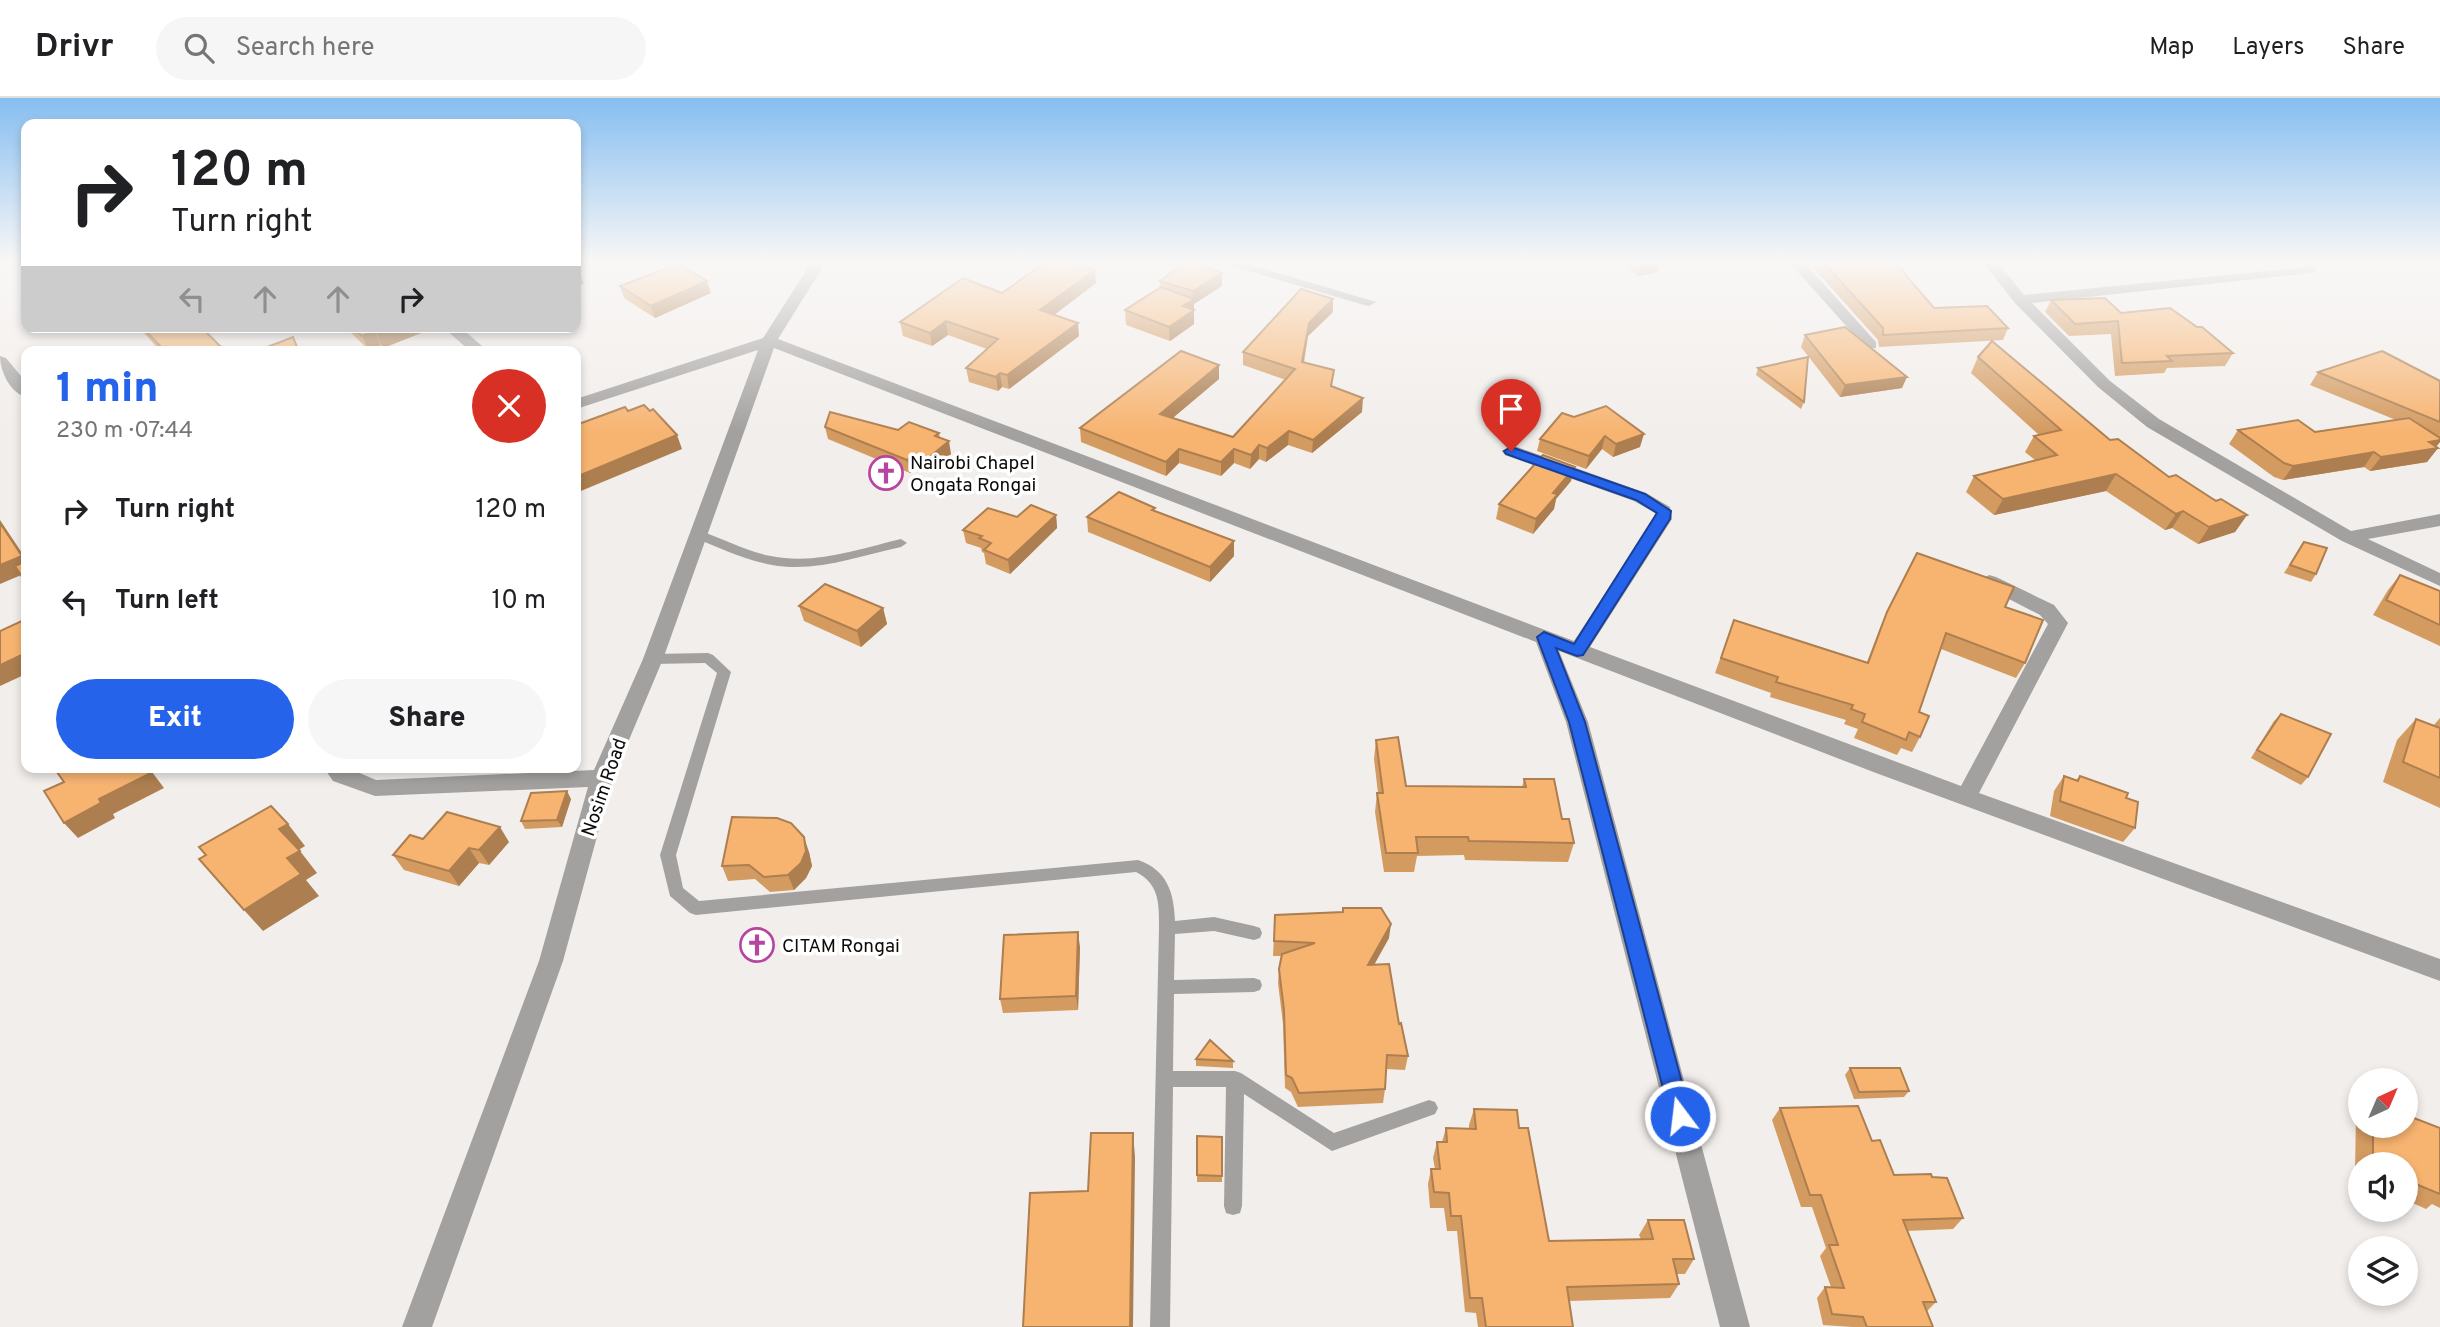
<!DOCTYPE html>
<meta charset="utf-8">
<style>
body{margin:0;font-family:Overpass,sans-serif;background:#f6f6f6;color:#202124;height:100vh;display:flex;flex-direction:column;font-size:26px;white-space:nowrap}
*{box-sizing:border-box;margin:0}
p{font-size:23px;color:#757577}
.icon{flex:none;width:38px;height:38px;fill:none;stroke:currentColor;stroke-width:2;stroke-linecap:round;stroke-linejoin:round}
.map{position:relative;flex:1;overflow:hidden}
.details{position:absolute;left:21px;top:248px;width:560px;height:427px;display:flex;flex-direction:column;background:#fff;border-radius:14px;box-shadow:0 4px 10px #0003}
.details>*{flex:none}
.guide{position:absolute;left:21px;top:21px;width:560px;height:214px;border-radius:14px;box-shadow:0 4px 10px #0003;background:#fff;color:#202124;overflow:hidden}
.needle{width:46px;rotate:44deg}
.tools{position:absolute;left:2348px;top:970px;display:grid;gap:14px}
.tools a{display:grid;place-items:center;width:70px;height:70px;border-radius:50%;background:#fff;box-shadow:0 4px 10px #0003;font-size:35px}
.pin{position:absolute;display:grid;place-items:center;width:60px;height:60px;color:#fff;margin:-72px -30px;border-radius:50% 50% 50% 0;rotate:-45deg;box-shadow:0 0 7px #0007}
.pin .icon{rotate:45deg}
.me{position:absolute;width:77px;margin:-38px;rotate:345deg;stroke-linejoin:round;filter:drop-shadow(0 0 5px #0008)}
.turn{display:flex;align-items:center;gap:24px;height:147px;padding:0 35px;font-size:32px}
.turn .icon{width:91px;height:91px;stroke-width:2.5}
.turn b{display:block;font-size:49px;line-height:60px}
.lanes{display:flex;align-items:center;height:66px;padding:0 35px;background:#0003;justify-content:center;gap:35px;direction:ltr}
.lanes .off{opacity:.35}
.round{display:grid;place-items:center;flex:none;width:74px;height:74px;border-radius:37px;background:#f6f6f6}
.head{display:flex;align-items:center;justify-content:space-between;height:119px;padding:0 35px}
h1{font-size:42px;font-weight:800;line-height:52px;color:#2563eb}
.cta{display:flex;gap:14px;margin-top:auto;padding:14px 35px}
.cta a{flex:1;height:80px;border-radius:42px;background:#2563eb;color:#fff;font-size:28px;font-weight:800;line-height:80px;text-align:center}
.cta a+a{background:#f6f6f6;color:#202124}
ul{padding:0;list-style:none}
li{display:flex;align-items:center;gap:21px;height:91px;padding:0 35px}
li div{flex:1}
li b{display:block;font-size:26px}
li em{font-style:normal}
header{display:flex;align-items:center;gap:42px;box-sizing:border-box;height:98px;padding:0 35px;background:#fff;border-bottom:2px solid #e0e0e0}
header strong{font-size:33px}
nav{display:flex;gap:38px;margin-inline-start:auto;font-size:24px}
.search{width:490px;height:63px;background:#f6f6f6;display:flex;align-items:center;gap:18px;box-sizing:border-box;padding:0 24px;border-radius:38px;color:#757577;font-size:26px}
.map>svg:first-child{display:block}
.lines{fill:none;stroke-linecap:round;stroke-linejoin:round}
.lane{fill:#a3a1a0;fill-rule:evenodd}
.street{fill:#a3a1a0;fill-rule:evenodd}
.wall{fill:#d49b61}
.shaded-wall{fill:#ad7e4f}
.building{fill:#f7b471;stroke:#ad7e4f;stroke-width:2}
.route{fill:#2563eb;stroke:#184099;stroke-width:2}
.labels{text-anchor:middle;stroke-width:7;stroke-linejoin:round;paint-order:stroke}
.poi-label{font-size:19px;fill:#0c0b0a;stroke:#fff;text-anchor:start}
.street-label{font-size:19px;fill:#0c0b0a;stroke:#fff}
</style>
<header>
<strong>Drivr</strong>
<div class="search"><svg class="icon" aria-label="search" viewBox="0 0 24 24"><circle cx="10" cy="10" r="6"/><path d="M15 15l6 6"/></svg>Search here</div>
<nav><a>Map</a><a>Layers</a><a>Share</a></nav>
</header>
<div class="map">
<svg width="2440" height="1229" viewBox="0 0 2440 1229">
<rect width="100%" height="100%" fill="#f2eeeb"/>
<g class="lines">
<g class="lane">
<path d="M699 433C724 440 746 454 771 458 815 467 859 451 901 441L907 445 901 449C859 458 815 475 772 467 745 462 720 450 695 440L693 437Z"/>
<path d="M708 555 713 557 731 574 676 757 683 790 699 803 1138 762C1167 772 1174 794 1175 823L1214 819 1254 828 1260 830 1262 835 1260 840 1254 842 1214 833 1175 836 1174 882 1254 880 1260 882 1262 887 1260 892 1254 894 1174 896 1173 973H1235L1241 975 1334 1035 1429 1002 1435 1004 1438 1010 1435 1016 1332 1053 1244 996 1242 1108 1240 1115 1233 1117 1226 1115 1224 1108 1226 989H1173L1170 1229H1150L1159 830C1159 807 1160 786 1136 774L696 817 690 815 670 798 660 757 717 575 705 565 653 566 646 561 653 556Z"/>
</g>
<g class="street">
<polygon points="813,162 827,162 778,241 1574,543 1654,421 1655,415 1634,403 1505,357 1502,353 1511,348 1517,349 1646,395 1670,409 1672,421 1590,549 1961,688 2048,526 2040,517 1982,487 1979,483 1989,477 1996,479 2054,507 2068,525 1979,695 2440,861 2440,883 1876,675 1559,553 1588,624 1750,1229 1720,1229 1566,624 1536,544 774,250 663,561 613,680 563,863 432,1229 402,1229 539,863 588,689 375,698 333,683 324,670 348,670 376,682 594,672 643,561 758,252 576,311 576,301 763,240"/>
<polygon points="1211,162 1235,162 1376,204 1369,208 1364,207"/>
<polygon points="1787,162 1802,162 1876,244 1876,250 1866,250"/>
<polygon points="1981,162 1996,162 2024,197 2316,168 2316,174 2311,175 2032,205 2110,283 2159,321 2351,433 2440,416 2440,428 2368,441 2440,475 2440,488 2342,443 2147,329 2098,289 2015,205"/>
<polygon points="443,229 460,229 489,254 471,254"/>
<path d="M0 258 6 260 26 284V299C10 295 0 273 0 258Z"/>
</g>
</g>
<g class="wall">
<polygon points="1619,162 1661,162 1658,174 1638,178"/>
<polygon points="1810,162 1893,162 1934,210 2008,230 2003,242 1879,249 1878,242 1809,165"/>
<polygon points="1160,183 1222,188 1194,206 1194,226 1170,243 1126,227 1125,212 1160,189"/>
<polygon points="1096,185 1054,217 1079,238 1009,291 1002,289 998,293 969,284 966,270 987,251 948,237 932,248 903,238 900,224 1002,195"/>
<polygon points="620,188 711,195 655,220 624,200"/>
<polygon points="1333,201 1333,214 1308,238 1304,265 1362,314 1312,355 1288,347 1266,364 1259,361 1250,371 1234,365 1221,378 1179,365 1166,378 1081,344 1080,330 1219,281 1172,320 1233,339 1286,282 1243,267 1243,254"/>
<polygon points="2051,202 2121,215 2233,255 2225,268 2167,270 2164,275 2115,278 2111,236 2069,238 2045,214"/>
<polygon points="140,229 201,229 226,254 161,254 145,236"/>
<polygon points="347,229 418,229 421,235 383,250 381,247 369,252 350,234"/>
<polygon points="1805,237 1902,290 1840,299 1801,249"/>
<polygon points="1978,259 2169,379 2247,417 2235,434 2198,446 2172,430 2165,432 2106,393 1994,417 1966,394 1974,378 2035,362 2025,354 2034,338 2039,337 1971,275"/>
<polygon points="1758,270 1804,304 1801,311 1756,277"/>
<polygon points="2318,274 2440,283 2440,344 2436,349 2438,350 2427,364 2370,373 2364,369 2283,382 2274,379 2229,346 2238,332 2315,334 2396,322 2310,287"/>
<polygon points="1562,315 1640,349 1613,359 1602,351 1586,371 1537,353 1540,341"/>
<polygon points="825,329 898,332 939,335 940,340 951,356 929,374 917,369 910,375 828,341"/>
<polygon points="1571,383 1556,401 1554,411 1533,436 1496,421 1499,406"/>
<polygon points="1056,417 1057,430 1010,476 986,466 984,455 982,454 981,450 966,445 963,432 1017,419"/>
<polygon points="1087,419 1234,458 1210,484 1088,434"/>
<polygon points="2304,444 2316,476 2311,484 2284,475"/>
<polygon points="2400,477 2440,493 2440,548 2373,517 2388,492"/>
<polygon points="799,508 883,510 887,526 861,549 804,523"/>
<polygon points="2005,509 2025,565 2016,580 1941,551 1919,614 1920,639 1912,654 1901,650 1897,657 1854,640 1858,631 1844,626 1846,622 1770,599 1771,595 1715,575 1734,522 1867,564 1880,530 1887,514"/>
<polygon points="2281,616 2308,679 2301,687 2251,660 2274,623"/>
<polygon points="2440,620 2440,710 2383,684 2397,642 2416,621 2433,628"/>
<polygon points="1376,642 1406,688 1522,689 1524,681 1562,721 1574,745 1568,764 1465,762 1464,757 1417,758 1414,774 1384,774 1375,714 1377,695 1378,695 1374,661"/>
<polygon points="2064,678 2076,682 2080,678 2126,700 2135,730 2123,744 2050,718 2054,693"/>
<polygon points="571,701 562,729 525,731 521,723"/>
<polygon points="423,741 509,744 489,767 479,765 459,788 404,772 393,757"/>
<polygon points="809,754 812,768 806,780 794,792 770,794 755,781 728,783 722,768"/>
<polygon points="1275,817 1389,840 1374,867 1399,926 1408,958 1405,972 1386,971 1385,991 1383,1005 1298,1009 1291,994 1285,990 1283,926 1278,885 1279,871 1282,858 1273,858"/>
<polygon points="1080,849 1078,912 1003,915 1000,901"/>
<polygon points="1196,961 1233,963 1233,970 1196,968"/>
<polygon points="1850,970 1909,993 1904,999 1854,1001 1845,977"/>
<polygon points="1780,1010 1872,1043 1894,1077 1932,1079 1963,1120 1953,1131 1907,1133 1936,1204 1926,1214 1933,1229 1853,1229 1823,1227 1817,1200 1825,1189 1831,1189 1820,1158 1826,1150 1812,1109 1801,1109 1772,1022"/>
<polygon points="1474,1011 1519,1030 1549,1143 1641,1141 1639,1137 1648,1122 1694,1161 1685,1176 1677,1176 1679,1186 1670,1200 1569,1203 1573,1229 1478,1229 1476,1215 1465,1214 1457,1133 1447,1133 1444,1110 1430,1110 1428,1086 1431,1071 1435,1071 1433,1060 1437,1044 1442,1044 1446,1030 1469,1031 1469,1027"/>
<polygon points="2361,1014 2361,1027 2406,1027 2440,1030 2440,1110 2432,1106 2426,1111 2406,1102 2406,1066 2361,1066 2361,1076 2355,1074 2356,1017"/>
<polygon points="1197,1038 1222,1039 1222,1084 1197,1084"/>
</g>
<g class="shaded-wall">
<polygon points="1651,162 1661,162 1658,174 1638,178 1641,164"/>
<polygon points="578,170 584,186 576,189 576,171"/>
<polygon points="1095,172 1096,185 1042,226 1040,212"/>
<polygon points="1222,175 1222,188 1194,206 1194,226 1170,243 1169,229 1183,208 1193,201 1193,193"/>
<polygon points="707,183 711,195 655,220 651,208"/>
<polygon points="1333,201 1333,214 1308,238 1301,278 1302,264 1309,225"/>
<polygon points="946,223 948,237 932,248 930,235"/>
<polygon points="1078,225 1079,238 1009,291 1007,277"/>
<polygon points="392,229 418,229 421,235 383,250 376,235"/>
<polygon points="374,233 381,247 369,252 362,238"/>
<polygon points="1219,267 1219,281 1161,330 1160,316"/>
<polygon points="1000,275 1002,289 998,293 996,279"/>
<polygon points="1907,279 1902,290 1840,299 1845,287"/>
<polygon points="1363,300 1362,314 1312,355 1313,342"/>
<polygon points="1289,333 1288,347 1266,364 1267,350"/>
<polygon points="1644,336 1640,349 1613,359 1616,346"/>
<polygon points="677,337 682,351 576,395 576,379"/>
<polygon points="1605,338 1602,351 1586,371 1589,358"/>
<polygon points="2440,342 2440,344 2434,351 2438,350 2427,364 2370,373 2381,359 2429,344"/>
<polygon points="949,343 951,356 929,374 927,361"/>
<polygon points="1259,347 1259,361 1250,371 1251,357"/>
<polygon points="1179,351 1179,365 1166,378 1166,364"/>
<polygon points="1234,351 1234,365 1221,378 1221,364"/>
<polygon points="2374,354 2364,369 2283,382 2293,368"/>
<polygon points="915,356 917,369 910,375 907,362"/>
<polygon points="1575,369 1571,383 1556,401 1554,411 1533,436 1536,421 1553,395"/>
<polygon points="2116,376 2106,393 1994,417 2003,401"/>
<polygon points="2183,413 2172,430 2165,432 2176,416"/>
<polygon points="1056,417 1057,430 1010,476 1008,462"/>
<polygon points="2247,417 2235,434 2198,446 2209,429"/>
<polygon points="0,422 26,461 26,475 0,486"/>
<polygon points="1234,443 1234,458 1210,484 1210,469"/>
<polygon points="883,510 887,526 861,549 857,533"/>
<polygon points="26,555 26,576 0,588 0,567"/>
<polygon points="147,670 149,670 164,690 113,716 115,720 78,740 64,725"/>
<polygon points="567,693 571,701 562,729 557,722"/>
<polygon points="288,726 305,748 297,753 279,731"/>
<polygon points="500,729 509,744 489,767 479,752"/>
<polygon points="804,739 809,754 812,768 806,780 794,792 788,777"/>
<polygon points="469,750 479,765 459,788 449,773"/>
<polygon points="300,753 317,775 306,782 319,798 263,833 244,812 287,760"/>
<polygon points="1391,826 1389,840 1366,881 1368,867"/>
<polygon points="1078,834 1080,849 1078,912 1076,898"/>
<polygon points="1133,1035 1135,1059 1133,1229 1130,1229"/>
</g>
<g class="building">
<polygon points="1064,162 1095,172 1040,212 1078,225 1007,277 1000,275 996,279 966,270 998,241 946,223 930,235 900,224 963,180 1002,195 1047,163 1058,166"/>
<polygon points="1188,162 1192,162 1222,175 1193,193 1160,183"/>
<polygon points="1821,162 1893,162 1934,210 1987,208 2008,230 1883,237 1883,230"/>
<polygon points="678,166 707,183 651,208 620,188"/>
<polygon points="1161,189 1194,201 1183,208 1194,212 1169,229 1125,212"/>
<polygon points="1301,191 1333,201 1309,225 1302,264 1334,272 1331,288 1363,300 1313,342 1289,333 1267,350 1259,347 1251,357 1234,351 1221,364 1179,351 1166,364 1080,330 1181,253 1219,267 1160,316 1233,339 1295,271 1243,254"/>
<polygon points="2105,200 2121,215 2170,210 2197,229 2202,229 2233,255 2167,258 2172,263 2122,265 2118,223 2075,226 2051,202"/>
<polygon points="142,229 201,229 226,254 166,254"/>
<polygon points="352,229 392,229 376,235 374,233 362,238"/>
<polygon points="1845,229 1907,279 1845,287 1805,237"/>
<polygon points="293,239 299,254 254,254"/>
<polygon points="1992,243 2110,342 2118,341 2169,379 2176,377 2216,403 2221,401 2247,417 2209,429 2183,413 2176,416 2116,376 2003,401 1974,378 2057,357 2034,338 2061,332 1978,259"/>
<polygon points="2382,253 2440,283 2440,324 2318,274"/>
<polygon points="1808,259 1804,304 1758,270"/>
<polygon points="644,307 650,313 653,311 677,337 576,379 576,327 625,309 628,313"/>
<polygon points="1606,308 1644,336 1616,346 1605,338 1589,358 1540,341 1562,315 1574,319"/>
<polygon points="830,314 898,332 909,324 939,335 935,338 949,343 927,361 915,356 907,362 825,329"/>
<polygon points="2409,320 2440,340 2440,342 2429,344 2438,350 2381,359 2374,354 2293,368 2284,365 2238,332 2298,322 2315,334"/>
<polygon points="1543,357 1575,369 1553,395 1558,396 1536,421 1499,406"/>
<polygon points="1119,394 1155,410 1152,412 1234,443 1210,469 1087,419"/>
<polygon points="1031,407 1056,417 1008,462 984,452 991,445 979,440 982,438 963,432 988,410 1017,419"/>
<polygon points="0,425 22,458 0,467"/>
<polygon points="2304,444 2327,450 2316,476 2290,467"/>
<polygon points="1917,455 2014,489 2005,509 2043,522 2025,565 1946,535 1919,614 1929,618 1920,639 1909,634 1906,642 1862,624 1865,616 1851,611 1853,607 1776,584 1778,579 1721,560 1734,522 1868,565 1887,514"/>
<polygon points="26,463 26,485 15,468"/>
<polygon points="2400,477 2440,493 2440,527 2386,502"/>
<polygon points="825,486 883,510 857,533 799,508"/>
<polygon points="26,521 26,555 0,567 0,533"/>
<polygon points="2281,616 2331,636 2308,679 2257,652"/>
<polygon points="2416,621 2440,630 2440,680 2403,664"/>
<polygon points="1398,639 1406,688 1526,689 1524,681 1554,681 1562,721 1569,721 1574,745 1469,743 1468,739 1416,739 1418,755 1386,755 1377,695 1383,695 1376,642"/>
<polygon points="64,670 147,670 151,675 99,701 101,705 64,725 44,693 64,684 57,674"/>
<polygon points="2064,678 2078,683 2080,678 2128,695 2126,700 2138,704 2135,730 2060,703"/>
<polygon points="567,693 557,722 521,723 531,695"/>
<polygon points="271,708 288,726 279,731 300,753 287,760 301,776 244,812 199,761 206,757 199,749"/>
<polygon points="447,714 500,729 479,752 469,750 449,773 393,757 410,737 423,741"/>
<polygon points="732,719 777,720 791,725 804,739 806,753 801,765 788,777 764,779 749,767 722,768"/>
<polygon points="1343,810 1381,810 1391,826 1368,867 1389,866 1399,926 1401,925 1408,958 1387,957 1385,991 1299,995 1292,980 1286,977 1284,912 1279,871 1282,856 1315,845 1274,843 1275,817 1343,814"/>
<polygon points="1078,834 1076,898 1000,901 1004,837"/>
<polygon points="1210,942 1233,963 1196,961"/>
<polygon points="1850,970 1900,970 1909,993 1859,994"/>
<polygon points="1858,1008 1872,1043 1880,1042 1894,1077 1931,1076 1932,1079 1947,1080 1963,1120 1903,1122 1936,1204 1923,1204 1933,1229 1867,1229 1863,1219 1832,1216 1825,1189 1844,1190 1829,1147 1838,1147 1821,1097 1810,1097 1780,1010"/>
<polygon points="1474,1011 1517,1012 1519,1030 1528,1030 1549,1143 1653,1141 1648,1122 1684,1122 1694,1161 1673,1161 1679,1186 1567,1189 1573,1229 1486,1229 1482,1200 1470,1200 1461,1118 1451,1118 1449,1095 1434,1094 1431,1071 1440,1071 1437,1044 1447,1044 1446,1030 1476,1031"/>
<polygon points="2406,1017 2440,1030 2440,1096 2406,1082 2406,1066 2382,1066 2382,1064 2373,1061 2373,1027 2406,1027"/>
<polygon points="1091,1035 1133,1035 1130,1229 1023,1229 1030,1095 1088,1093"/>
<polygon points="1197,1038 1222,1039 1222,1078 1197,1077"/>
</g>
<linearGradient id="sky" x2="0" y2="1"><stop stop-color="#86bef1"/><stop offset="0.49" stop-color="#f9f7f6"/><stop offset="1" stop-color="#f9f7f6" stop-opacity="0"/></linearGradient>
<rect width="2440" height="334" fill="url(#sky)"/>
<polygon class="route" points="1511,349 1645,396 1671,413 1670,421 1583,557 1577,558 1556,550 1585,624 1691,1018 1688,1025 1680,1028 1673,1025 1670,1018 1569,624 1537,539 1544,534 1574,546 1657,415 1636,402 1506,356 1504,353"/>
<defs>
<g id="church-ring" transform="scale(1.75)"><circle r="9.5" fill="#fff" stroke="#b7449e" stroke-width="1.5"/><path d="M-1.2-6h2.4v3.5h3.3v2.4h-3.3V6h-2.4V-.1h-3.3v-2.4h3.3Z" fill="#b7449e"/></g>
</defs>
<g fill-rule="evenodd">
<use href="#church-ring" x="886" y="375"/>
<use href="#church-ring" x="757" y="847"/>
</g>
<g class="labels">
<g class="poi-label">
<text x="910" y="371">Nairobi Chapel<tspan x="910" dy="22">Ongata Rongai</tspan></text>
<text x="782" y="854">CITAM Rongai</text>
</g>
<g class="street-label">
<text transform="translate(603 689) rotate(-71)" y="7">Nosim Road</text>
</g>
</g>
</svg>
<div class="tools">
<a><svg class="needle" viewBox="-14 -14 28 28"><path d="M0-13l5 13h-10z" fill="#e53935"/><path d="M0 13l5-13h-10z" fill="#757577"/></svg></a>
<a><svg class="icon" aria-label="sound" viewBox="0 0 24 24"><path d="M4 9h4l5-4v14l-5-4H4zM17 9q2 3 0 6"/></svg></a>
<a><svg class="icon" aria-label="layers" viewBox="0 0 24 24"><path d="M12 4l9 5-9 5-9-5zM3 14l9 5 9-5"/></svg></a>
</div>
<div class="pin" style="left:1511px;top:353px;background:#d93025"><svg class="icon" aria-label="arrive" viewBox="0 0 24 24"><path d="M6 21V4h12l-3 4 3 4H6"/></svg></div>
<svg class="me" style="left:1680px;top:1018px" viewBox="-20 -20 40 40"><circle r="17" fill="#2563eb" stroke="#fff" stroke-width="3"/><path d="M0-11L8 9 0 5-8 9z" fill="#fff"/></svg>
<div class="guide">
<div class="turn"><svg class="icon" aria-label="right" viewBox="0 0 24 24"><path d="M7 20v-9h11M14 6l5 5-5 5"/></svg><div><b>120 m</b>Turn right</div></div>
<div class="lanes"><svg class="icon off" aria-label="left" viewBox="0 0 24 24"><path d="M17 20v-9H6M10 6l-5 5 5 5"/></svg><svg class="icon off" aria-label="ahead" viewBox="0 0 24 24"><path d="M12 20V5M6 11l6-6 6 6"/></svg><svg class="icon off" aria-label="ahead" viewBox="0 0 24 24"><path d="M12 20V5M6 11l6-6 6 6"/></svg><svg class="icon" aria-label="right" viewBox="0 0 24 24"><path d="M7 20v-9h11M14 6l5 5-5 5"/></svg></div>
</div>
<section class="details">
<div class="head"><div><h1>1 min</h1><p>230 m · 07:44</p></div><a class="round" style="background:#d93025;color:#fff"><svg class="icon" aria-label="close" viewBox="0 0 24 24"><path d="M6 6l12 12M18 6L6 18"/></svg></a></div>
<ul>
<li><svg class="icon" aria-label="right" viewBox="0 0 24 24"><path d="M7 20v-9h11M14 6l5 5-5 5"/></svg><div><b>Turn right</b></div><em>120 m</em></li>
<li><svg class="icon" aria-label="left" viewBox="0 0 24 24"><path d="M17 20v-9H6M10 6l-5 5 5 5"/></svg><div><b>Turn left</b></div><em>10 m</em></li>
</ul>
<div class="cta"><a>Exit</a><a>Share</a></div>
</section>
</div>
